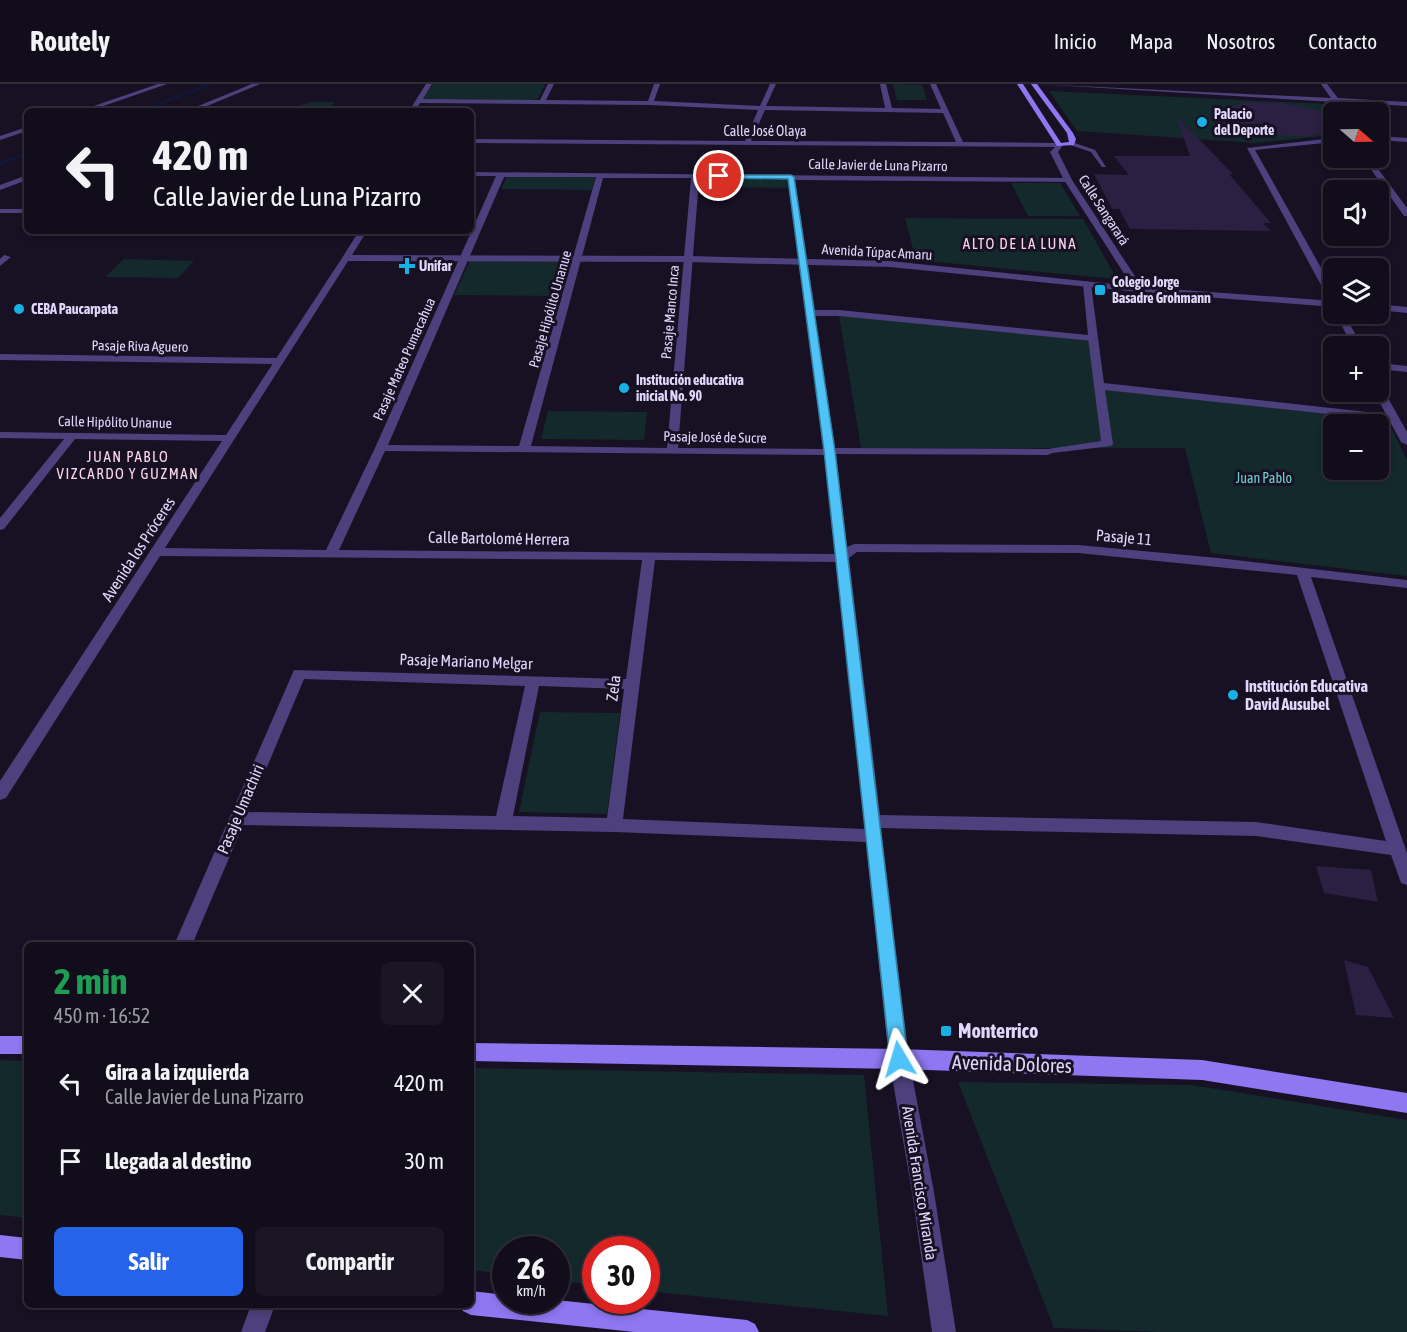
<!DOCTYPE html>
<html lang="es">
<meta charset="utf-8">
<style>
body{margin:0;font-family:"Asap Condensed",sans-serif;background:#1a1623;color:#f1f3f6;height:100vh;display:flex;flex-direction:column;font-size:22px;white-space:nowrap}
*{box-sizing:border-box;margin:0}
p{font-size:20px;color:#9c9ca2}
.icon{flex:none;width:33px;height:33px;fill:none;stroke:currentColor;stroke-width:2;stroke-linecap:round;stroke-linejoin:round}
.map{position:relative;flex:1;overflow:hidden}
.side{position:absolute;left:24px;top:858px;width:450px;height:366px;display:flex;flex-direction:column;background:#110d1a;border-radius:9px;box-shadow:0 3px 9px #0003,0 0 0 2px #302d39}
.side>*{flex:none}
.banner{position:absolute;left:24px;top:24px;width:450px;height:126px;border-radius:9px;box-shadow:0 3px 9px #0003,0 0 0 2px #302d39;background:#110d1a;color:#f1f3f6;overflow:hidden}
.needle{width:39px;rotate:110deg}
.tools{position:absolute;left:1323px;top:18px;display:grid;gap:12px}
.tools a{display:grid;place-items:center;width:66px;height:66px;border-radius:9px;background:#110d1a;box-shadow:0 3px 9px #0003,0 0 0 2px #302d39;font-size:30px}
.speed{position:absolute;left:492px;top:1152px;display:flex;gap:12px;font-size:30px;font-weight:700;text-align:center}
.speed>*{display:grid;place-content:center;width:78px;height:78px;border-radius:50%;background:#110d1a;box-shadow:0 3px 9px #0003,0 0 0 2px #302d39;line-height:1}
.speed small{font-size:15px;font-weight:400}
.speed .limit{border:9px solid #d22;background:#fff;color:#111}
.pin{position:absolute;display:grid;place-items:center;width:51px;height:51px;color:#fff;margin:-26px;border:3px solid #fff;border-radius:50%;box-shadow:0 2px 6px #0007}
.me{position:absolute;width:66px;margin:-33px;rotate:353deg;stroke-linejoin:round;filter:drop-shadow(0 0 4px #0008)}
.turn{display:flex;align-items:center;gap:21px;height:126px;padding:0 30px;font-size:27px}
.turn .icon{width:78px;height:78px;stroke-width:2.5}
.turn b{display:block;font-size:42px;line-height:51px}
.round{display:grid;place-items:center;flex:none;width:63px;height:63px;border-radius:9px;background:#1a1623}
.overview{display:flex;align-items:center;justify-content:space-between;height:102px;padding:0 30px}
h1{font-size:36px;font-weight:700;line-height:45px;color:#1e9e55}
.cta{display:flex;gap:12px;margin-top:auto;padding:12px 30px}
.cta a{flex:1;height:69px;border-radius:9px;background:#2563eb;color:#fff;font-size:24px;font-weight:700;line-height:69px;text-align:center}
.cta a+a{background:#1a1623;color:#f1f3f6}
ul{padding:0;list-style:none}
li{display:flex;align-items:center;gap:18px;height:78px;padding:0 30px}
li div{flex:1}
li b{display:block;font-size:22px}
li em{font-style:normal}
header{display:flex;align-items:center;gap:36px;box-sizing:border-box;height:84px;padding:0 30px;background:#110d1a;border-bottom:2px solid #302d39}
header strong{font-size:28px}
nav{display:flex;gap:33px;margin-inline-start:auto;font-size:21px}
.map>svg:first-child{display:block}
.green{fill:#14292c;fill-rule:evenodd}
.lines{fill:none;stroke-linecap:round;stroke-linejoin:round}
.stream{fill:#0f193e;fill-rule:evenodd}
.building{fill:#2b1f42}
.service{fill:#4c407d;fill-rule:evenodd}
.pedestrian{fill:#4c407d;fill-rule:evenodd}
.minor{fill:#4c407d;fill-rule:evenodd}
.tertiary{fill:#4c407d;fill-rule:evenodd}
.secondary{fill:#8e77f1;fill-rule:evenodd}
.route{fill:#4fc3f7;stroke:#337fa1;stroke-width:1.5}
.poi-dot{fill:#17b1e6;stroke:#171123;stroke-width:2}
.labels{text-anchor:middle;stroke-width:6;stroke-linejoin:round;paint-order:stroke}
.far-poi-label{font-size:14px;font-weight:bold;fill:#e0d7fb;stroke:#171123;text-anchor:start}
.far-street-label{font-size:14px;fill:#e0d7fb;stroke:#171123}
.far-park-label{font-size:14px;fill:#6ad4ca;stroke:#171123}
.far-neighbourhood-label{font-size:15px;letter-spacing:1.5px;fill:#fbd8e9;stroke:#171123}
.street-label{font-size:16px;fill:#e0d7fb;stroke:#171123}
.poi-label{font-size:16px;font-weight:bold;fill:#e0d7fb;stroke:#171123;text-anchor:start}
.near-poi-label{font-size:20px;font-weight:bold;fill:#e0d7fb;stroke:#171123;text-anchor:start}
.near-street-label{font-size:20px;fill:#e0d7fb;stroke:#171123}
</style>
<header>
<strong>Routely</strong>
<nav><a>Inicio</a><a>Mapa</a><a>Nosotros</a><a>Contacto</a></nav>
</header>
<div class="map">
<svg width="1407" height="1248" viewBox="0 0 1407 1248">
<rect width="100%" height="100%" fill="#171123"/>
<g class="green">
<polygon points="433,0 545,0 538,15 533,16 423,15"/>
<polygon points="893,0 922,1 927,16 897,16"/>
<polygon points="1049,7 1327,20 1333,29 1333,51 1255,59 1077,47"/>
<polygon points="311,18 335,18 327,27 283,27"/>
<polygon points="507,93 595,93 592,106 501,105"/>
<polygon points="700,94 787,95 788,104 699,103"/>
<polygon points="1011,99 1060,99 1080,132 1028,132"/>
<polygon points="905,134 1083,135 1117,195 916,176"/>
<polygon points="124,175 194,177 178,194 105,193"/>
<polygon points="470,177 572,178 562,212 454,211"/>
<path d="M839 231 1094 256 1100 303 1387 335 1407 376V492L1211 469 1185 364H861ZM1334 340H1378V386H1334Z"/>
<polygon points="548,327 647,328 644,356 541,355"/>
<polygon points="540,628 620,629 607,730 519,728"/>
<polygon points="0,976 27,977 27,1134 0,1131"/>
<polygon points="471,984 864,991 888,1232 647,1207 646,1166 596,1166 595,1201 557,1197 556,1166 506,1166 505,1190 471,1186"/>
<polygon points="958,998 1192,1001 1407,1036 1407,1248 1160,1248 1054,1244"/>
</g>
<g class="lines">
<g class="stream">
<polygon points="208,0 213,0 144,27 138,27"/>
<polygon points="27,69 27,71 0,81 0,78"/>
</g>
</g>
<g class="building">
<polygon points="1247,18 1282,19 1317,26 1334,33 1334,48 1308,52 1211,50 1225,24"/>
<polygon points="1176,32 1233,90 1229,90 1271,139 1263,139 1271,147 1130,145 1119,125 1112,125 1094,90 1129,91 1114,72 1190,72"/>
<polygon points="1316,782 1371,786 1378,818 1324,809"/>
<polygon points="1344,876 1368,883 1394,934 1356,931"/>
</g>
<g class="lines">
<polygon class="service" points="1072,58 1095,66 1106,83 1102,83 1091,68 1070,61"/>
<g class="pedestrian">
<polygon points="1093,251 1098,254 1104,299 1394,331 1399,334 1394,337 1105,306 1113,360 1111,362 1044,370 1042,368 1048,365 1101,357 1088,254"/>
<polygon points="0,270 279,274 284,277 279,280 0,276"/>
</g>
<g class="minor">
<polygon points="252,0 260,0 195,27 186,27"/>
<path d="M426 0H432L423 15 540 16 548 0H554L546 16 648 17 654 0H660L654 17 760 22 770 0H776L766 22 885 24 880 0H886L892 24 941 25 930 0H936L963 58 1059 59 1063 61 1059 63 471 59V55L745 57 758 26 650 21 420 19 415 27H409ZM765 26 943 29 956 58 751 57Z"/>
<polygon points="1036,0 1331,14 1321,0 1327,0 1338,14 1407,18 1407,22 1341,18 1348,28 1342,28 1334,18"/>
<polygon points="1378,52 1407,54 1407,58 1378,56"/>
<polygon points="1334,54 1334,58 1255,66 1334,207 1334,219 1329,216 1247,64"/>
<polygon points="1363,74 1370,74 1407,124 1407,132 1404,132"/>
<path d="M471 88 1071 94V98H1068L795 96 815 226H839L1088 251 1083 200 1087 197 1091 200 1098 254 1093 257 839 232H815L835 364 1048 365 1054 368 1048 371 836 370 847 463 854 460 1078 461 1218 474 1407 496V504L1311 493 1407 769V801L1401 799 1391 771 1256 752 881 744 909 975 934 1108 956 1248H932L912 1108 889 975 866 758 614 748 243 741 192 861H174L294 586 626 595 642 476 160 472 6 714 0 716V697L222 357 75 355 4 445 0 446V434L64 355 0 354V348L226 351 342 174 349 172 350 174 165 464 326 466 375 364 496 92H471ZM504 93H596L519 362 388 361ZM603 94H691L667 364 531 362ZM699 95H788L824 365 678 364ZM385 367 825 371 835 470 339 466ZM857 468 1078 469 1297 491 1386 757 1256 738 880 731 849 474ZM655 476 836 478 865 745 623 735ZM304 595 525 602 496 732 248 728ZM539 602 624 605 607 734 513 732Z"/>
<polygon points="27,91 27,96 0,106 0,101"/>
<polygon points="4,171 11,173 0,182 0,175"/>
<polygon points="1336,230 1344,230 1362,262 1352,262"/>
<polygon points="1378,279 1407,282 1407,288 1378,285"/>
<polygon points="1378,302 1383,305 1407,348 1407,361 1401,358 1374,308 1378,308"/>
<polygon points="251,1221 275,1221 265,1248 241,1248"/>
</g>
<g class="tertiary">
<polygon points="158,0 167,0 89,27 79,27"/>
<polygon points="27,43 27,47 0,56 0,52"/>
<polygon points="1059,59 1063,61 1058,68 1072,96 1142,203 1334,217 1334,223 1139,208 890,183 688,178 346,177 342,174 359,147 367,147 352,171 688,172 890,177 1132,202 1064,96 1050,68"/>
<rect x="0" y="125" width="27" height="4"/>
<polygon points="1378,220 1407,223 1407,229 1378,226"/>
</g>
<g class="secondary">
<polygon points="1017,0 1023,0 1061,59 1069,58 1067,49 1031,0 1037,0 1073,49 1076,55 1074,61 1057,62"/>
<rect x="0" y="952" width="27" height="18"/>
<polygon points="471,959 899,965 1202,976 1407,1009 1407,1029 1202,996 899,985 471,977"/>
<polygon points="0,1151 27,1154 27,1176 0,1173"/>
<polygon points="471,1207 506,1211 506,1216 556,1216 747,1236 755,1240 759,1248 634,1248 471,1231 463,1227 460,1221 471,1221"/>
</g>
</g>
<polygon class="route" points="717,91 791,91 794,93 835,367 908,975 906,982 899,984 893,982 890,975 824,367 788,95 719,94"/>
<g class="poi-dot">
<circle cx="1202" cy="38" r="6"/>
<path d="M404 173h6v6h6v6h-6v6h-6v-6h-6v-6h6z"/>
<rect x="1094" y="200" width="12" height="12" rx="3"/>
<circle cx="19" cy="225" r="6"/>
<circle cx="624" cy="304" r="6"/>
<circle cx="1233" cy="611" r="6"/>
<rect x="940" y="941" width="12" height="12" rx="3"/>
</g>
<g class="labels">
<g class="far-poi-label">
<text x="1214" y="35">Palacio<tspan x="1214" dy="16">del Deporte</tspan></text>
<text x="419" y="187">Unifar</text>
<text x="1112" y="203">Colegio Jorge<tspan x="1112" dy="16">Basadre Grohmann</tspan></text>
<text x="31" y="230">CEBA Paucarpata</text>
<text x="636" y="301">Institución educativa<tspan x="636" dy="16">inicial No. 90</tspan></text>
</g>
<g class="far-street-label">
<text x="765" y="52">Calle José Olaya</text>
<text transform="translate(878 81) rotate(1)" y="5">Calle Javier de Luna Pizarro</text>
<text transform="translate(1104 126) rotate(57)" y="5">Calle Sangarará</text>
<text transform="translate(877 168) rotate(3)" y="5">Avenida Túpac Amaru</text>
<text transform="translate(550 225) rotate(-74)" y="5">Pasaje Hipólito Unanue</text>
<text transform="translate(670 228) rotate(-85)" y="5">Pasaje Manco Inca</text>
<text transform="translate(140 262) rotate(1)" y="5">Pasaje Riva Aguero</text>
<text transform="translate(404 275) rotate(-66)" y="5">Pasaje Mateo Pumacahua</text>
<text transform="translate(115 338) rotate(1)" y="5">Calle Hipólito Unanue</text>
<text transform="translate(715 353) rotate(1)" y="5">Pasaje José de Sucre</text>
</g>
<g class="far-park-label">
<text x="1264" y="399">Juan Pablo</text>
</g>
<g class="far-neighbourhood-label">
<text x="1020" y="165">ALTO DE LA LUNA</text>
<text x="128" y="378">JUAN PABLO<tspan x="128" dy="17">VIZCARDO Y GUZMAN</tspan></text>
</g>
<g class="street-label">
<text transform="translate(1124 453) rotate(5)" y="6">Pasaje 11</text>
<text transform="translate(499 454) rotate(1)" y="6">Calle Bartolomé Herrera</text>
<text transform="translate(138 465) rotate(-57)" y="6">Avenida los Próceres</text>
<text transform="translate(466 577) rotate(2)" y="6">Pasaje Mariano Melgar</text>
<text transform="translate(613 604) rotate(-83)" y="6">Zela</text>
<text transform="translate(240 725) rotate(-67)" y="6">Pasaje Umachiri</text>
<text transform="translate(920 1099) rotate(81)" y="6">Avenida Francisco Miranda</text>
</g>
<g class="poi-label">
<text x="1245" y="608">Institución Educativa<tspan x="1245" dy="18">David Ausubel</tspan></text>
</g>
<g class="near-poi-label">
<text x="958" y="954">Monterrico</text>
</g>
<g class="near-street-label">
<text transform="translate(1012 980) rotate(2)" y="7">Avenida Dolores</text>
</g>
</g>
</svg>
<div class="tools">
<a><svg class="needle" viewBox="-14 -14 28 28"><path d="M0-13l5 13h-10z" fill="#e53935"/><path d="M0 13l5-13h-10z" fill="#9c9ca2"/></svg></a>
<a><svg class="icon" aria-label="sound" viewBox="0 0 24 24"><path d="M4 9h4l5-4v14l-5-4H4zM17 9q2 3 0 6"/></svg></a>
<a><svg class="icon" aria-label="layers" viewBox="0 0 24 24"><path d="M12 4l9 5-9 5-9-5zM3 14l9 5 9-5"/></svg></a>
<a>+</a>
<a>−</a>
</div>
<div class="speed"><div>26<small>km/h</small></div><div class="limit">30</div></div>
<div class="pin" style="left:719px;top:92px;background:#d93025"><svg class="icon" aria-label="arrive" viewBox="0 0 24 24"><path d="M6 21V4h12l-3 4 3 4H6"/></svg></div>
<svg class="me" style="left:899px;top:975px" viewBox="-20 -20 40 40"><path d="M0-17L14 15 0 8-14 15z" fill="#4fc3f7" stroke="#fff" stroke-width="4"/></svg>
<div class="banner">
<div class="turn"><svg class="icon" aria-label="left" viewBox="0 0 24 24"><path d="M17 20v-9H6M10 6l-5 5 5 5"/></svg><div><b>420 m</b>Calle Javier de Luna Pizarro</div></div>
</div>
<section class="side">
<div class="overview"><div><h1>2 min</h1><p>450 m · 16:52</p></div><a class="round"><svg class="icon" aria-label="close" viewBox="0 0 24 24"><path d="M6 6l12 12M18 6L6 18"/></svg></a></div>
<ul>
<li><svg class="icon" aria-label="left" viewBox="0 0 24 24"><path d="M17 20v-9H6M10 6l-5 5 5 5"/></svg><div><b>Gira a la izquierda</b><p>Calle Javier de Luna Pizarro</p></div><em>420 m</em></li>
<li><svg class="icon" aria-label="arrive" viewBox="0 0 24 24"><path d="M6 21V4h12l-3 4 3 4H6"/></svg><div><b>Llegada al destino</b></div><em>30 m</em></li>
</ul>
<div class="cta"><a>Salir</a><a>Compartir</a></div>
</section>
</div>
